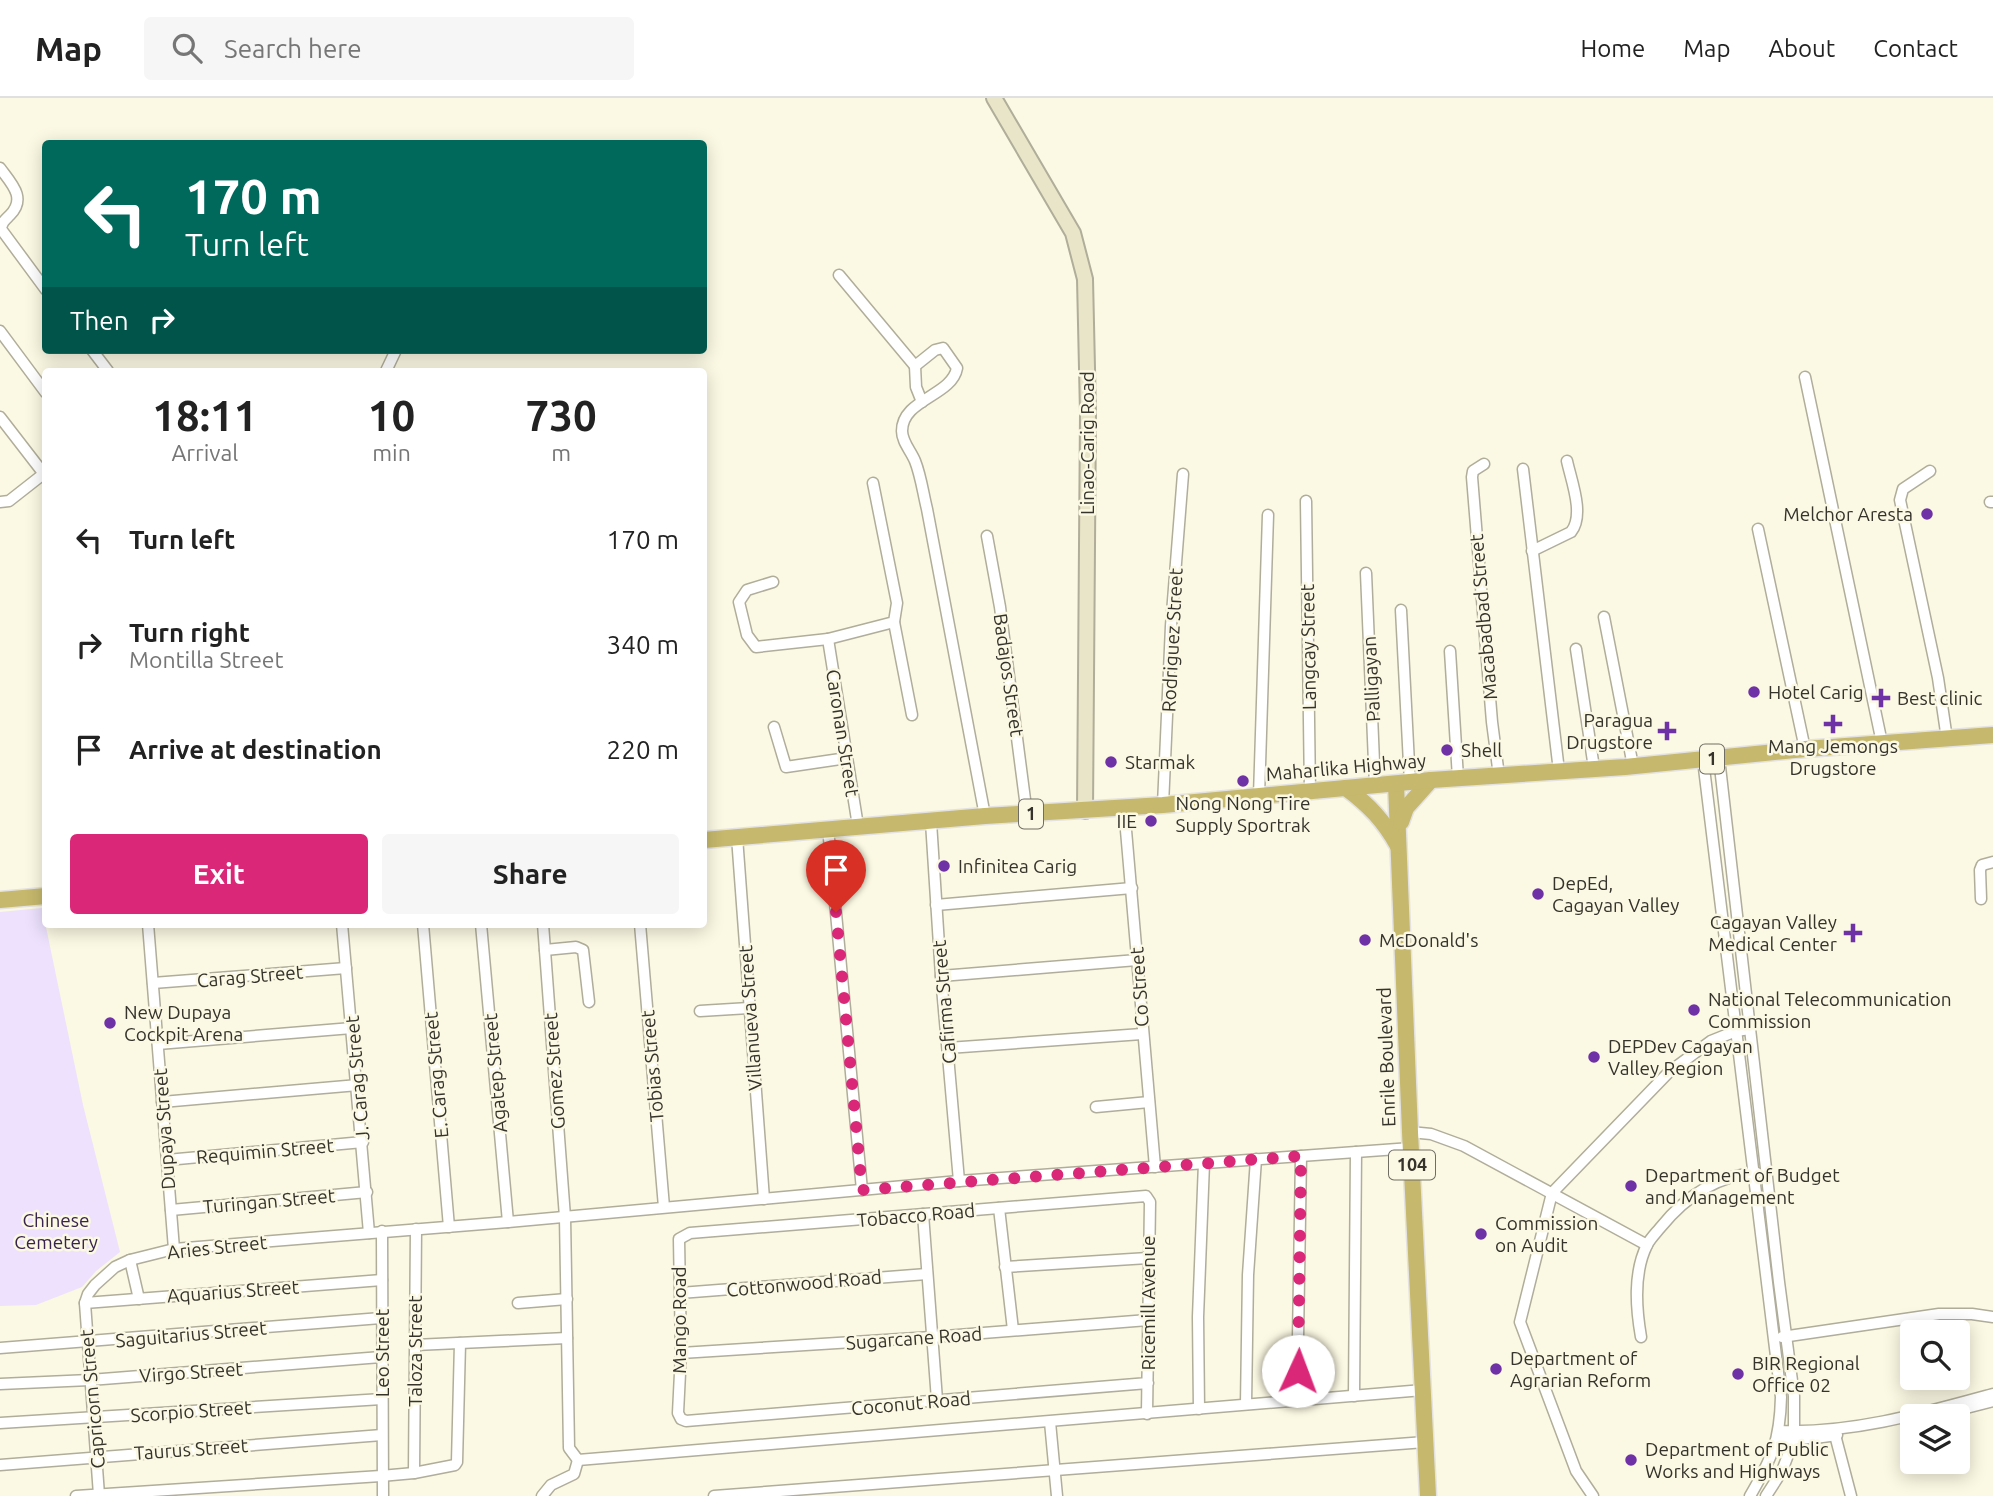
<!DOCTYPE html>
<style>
body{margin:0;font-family:Ubuntu,sans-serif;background:#f6f6f6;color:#222;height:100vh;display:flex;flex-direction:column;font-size:26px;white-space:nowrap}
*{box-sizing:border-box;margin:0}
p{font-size:23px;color:#767676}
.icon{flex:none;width:38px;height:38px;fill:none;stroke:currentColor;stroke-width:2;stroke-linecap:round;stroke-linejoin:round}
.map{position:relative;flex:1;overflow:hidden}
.details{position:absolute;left:42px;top:270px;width:665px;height:560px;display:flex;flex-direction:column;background:#fff;border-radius:7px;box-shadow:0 4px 18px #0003}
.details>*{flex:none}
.top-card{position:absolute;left:42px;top:42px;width:665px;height:214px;border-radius:7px;box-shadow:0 4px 18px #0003;background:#00695c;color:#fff;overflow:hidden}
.tools{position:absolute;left:1900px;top:1222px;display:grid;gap:14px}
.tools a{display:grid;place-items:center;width:70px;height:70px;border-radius:7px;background:#fff;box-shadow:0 4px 18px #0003;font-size:35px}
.pin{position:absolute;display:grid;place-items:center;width:60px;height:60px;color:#fff;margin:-72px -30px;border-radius:50% 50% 50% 0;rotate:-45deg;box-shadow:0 0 7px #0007}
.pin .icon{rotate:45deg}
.me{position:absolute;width:77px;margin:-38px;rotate:2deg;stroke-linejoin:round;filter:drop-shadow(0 0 5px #0008)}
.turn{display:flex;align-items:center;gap:24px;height:147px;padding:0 28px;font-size:32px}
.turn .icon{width:91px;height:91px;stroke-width:2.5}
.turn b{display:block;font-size:49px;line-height:60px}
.then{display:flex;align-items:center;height:66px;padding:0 28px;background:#0003;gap:14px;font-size:26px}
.eta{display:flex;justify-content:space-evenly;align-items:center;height:119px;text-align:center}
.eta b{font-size:42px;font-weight:700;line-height:49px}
.primary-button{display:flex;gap:14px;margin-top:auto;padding:14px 28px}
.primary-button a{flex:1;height:80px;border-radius:7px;background:#db2777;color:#fff;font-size:28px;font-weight:700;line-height:80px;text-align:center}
.primary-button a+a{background:#f6f6f6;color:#222}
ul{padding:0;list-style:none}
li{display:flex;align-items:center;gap:21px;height:105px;padding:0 28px}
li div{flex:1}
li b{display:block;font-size:26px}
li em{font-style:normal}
header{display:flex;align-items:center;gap:42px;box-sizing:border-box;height:98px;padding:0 35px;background:#fff;border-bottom:2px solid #e0e0e0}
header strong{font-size:33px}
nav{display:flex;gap:38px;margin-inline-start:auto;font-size:24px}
.search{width:490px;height:63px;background:#f6f6f6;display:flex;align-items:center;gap:18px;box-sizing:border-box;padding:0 24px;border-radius:7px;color:#767676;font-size:26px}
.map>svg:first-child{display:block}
.green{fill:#ede1fe}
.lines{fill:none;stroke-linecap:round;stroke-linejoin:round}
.minor-casing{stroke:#b0ad9a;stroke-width:13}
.secondary-casing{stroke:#b0ad9a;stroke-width:18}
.trunk-casing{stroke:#e3e2e1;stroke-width:19}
.minor{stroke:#fff;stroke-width:10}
.secondary{stroke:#e9e5c8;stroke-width:14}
.trunk{stroke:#c6b86c;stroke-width:16}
.route{stroke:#db2777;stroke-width:12;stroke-dasharray:0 21.6}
.poi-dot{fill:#6f31a6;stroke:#fbf8e3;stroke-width:2.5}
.labels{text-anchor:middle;stroke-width:5;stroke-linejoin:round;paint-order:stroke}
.shield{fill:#fbf8e3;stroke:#706e63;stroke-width:2}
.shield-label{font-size:18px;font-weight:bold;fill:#35332c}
.street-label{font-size:19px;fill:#35332c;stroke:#fbf8e3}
.poi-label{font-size:19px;fill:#35332c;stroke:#fbf8e3;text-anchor:start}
.park-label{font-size:19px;fill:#39244f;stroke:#fbf8e3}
</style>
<header>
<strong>Map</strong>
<div class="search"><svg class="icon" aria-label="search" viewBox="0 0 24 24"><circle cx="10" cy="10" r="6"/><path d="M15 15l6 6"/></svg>Search here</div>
<nav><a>Home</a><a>Map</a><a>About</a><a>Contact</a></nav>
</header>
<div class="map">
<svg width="1993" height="1398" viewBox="0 0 1993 1398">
<rect width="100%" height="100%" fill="#fbf8e3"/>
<polygon class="green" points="42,810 83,1007 120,1154 96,1173 82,1189 36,1207 0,1208 0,814"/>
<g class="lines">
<g class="minor-casing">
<g id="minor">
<path d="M0 70C11 85 27 100 10 117 5 122 2 124 1 131L46 192"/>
<path d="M839 177 915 268 935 252 943 250 957 270C952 298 902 301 902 333 902 344 911 353 915 363 921 378 923 395 927 411L985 718"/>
<polyline points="0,233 46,295"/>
<polyline points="92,252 108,273"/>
<polyline points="915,268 916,289 922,304"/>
<polyline points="386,273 396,252"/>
<polyline points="1805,279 1882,645"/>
<polyline points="0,319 44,376"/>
<polyline points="1484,366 1473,373 1472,379 1492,624 1499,678"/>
<polyline points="1523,371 1559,673"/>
<polyline points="1930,373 1903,391 1900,402 1938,580 1947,641"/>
<polyline points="1306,403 1310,695"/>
<polyline points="0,404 9,403 46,374"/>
<polyline points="1990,404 1993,404"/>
<polyline points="1758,431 1805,651"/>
<polyline points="987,438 1000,509 1027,717"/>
<path d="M1532 453 1571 434C1585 417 1571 382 1567 363"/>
<polyline points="1366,475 1375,688"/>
<polyline points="773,484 747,492 739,504 747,537 756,549 828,541 894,524 897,505 873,385"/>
<polyline points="1401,512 1410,685"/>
<polyline points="1604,519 1633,668"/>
<polyline points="894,524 912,617"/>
<polyline points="828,541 858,728"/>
<polyline points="1576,551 1594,670"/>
<polyline points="1450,553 1458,680"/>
<polyline points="774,629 786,669 847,660"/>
<polyline points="1719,660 1779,1184 1794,1298 1794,1341 1782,1373 1766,1398"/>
<path d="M1703 662 1781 1299C1780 1343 1772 1360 1750 1398"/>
<polyline points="1259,698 1268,417"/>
<polyline points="1163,707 1171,528 1183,376"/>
<polyline points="1124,709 1155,1069"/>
<polyline points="931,724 941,878 959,1083"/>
<polyline points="828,730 862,1092"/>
<polyline points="737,739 764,1101"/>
<polyline points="1981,801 1980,772 1982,767 1993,764"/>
<polyline points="936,807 1132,790"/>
<polyline points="148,826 174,1151"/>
<polyline points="342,826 369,1135"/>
<polyline points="423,826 449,1129"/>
<polyline points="481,826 508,1124"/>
<polyline points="543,826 565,1119 569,1350 578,1362 1423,1292"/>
<polyline points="640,826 664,1109"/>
<polyline points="545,852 576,849 583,852 589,904"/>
<polyline points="941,878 1137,862"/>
<polyline points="153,885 346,870"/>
<polyline points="700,913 749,910"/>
<polyline points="158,946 352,930"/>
<polyline points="948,950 1142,936"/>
<polyline points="162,1004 358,987"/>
<polyline points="1096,1009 1149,1004"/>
<polyline points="1410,1034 1431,1036 1464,1048 1647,1147"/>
<polyline points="167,1062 363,1044"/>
<polyline points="999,1110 1013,1232"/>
<polyline points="171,1112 367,1094"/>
<polyline points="923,1116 937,1302"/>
<polyline points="382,1133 383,1398"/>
<polyline points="130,1162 139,1201"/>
<polyline points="1005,1169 1148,1160"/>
<polyline points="680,1195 927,1176"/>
<polyline points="85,1205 382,1182"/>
<polyline points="518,1205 567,1201"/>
<path d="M1641 1239C1636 1210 1633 1175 1647 1147 1650 1141 1656 1135 1660 1130 1685 1099 1717 1077 1757 1075"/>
<polyline points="1782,1239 1939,1216 1972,1216 1993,1219"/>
<polyline points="415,1247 567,1240"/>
<polyline points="0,1250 381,1220"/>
<polyline points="681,1255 932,1239 1148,1222"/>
<polyline points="0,1286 90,1282 381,1259"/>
<polyline points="1354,1298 1356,1054"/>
<polyline points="1297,1301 1301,1058"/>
<polyline points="1246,1306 1248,1177 1256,1061"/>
<polyline points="1199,1311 1198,1219 1204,1065"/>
<polyline points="1147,1316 1150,1104 1146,1098 690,1135 679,1141 681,1255 678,1315 681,1321 686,1323 1148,1285"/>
<polyline points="1935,1318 1993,1303"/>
<polyline points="1050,1324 1057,1398"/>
<polyline points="0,1325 382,1301"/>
<path d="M1779 1333C1851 1336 1924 1315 1993 1296"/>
<polyline points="1835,1337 1851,1398"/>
<polyline points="1778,1341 1815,1340 1837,1337"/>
<polyline points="0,1367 382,1337"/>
<polyline points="414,1375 416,1131"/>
<polyline points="99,1397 85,1205 88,1196 95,1187 115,1169 130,1162 174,1151 508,1124 959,1083 1411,1050"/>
<polyline points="76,1398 381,1378 414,1375 455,1367 457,1364 460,1245"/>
<polyline points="542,1398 551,1387 574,1376 578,1362"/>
<polyline points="714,1398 1425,1344"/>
<polyline points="1593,1398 1576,1373 1520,1224 1552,1095 1669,974 1711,943 1736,933 1750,931"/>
</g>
</g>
<g class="secondary-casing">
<polyline id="secondary" points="994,0 1073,135 1085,181 1088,315 1085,713"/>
</g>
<g class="trunk-casing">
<g id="trunk">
<polyline points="1396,686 1410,1034 1428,1398"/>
<path d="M1346 690C1369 707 1384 723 1398 748"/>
<polyline points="1401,724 1406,710 1431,682"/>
<polyline points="704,742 985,718 1163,707 1431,682 1625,669 1805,651 1993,637"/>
<polyline points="0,802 46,798"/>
</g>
</g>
<use href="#minor" class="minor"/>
<use href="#secondary" class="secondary"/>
<use href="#trunk" class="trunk"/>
</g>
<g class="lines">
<polyline class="route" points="836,814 862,1092 1301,1058 1298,1273"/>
</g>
<g class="poi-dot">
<circle cx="1927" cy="416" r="7"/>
<circle cx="1754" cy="594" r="7"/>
<path d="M1877.5 589.5h7v7h7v7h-7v7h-7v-7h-7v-7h7z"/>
<path d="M1829.5 615.5h7v7h7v7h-7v7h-7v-7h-7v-7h7z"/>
<path d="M1663.5 622.5h7v7h7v7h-7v7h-7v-7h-7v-7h7z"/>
<circle cx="1447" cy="652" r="7"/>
<circle cx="1111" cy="664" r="7"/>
<circle cx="1243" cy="683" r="7"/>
<circle cx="1151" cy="723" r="7"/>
<circle cx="944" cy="768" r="7"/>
<circle cx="1538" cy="796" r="7"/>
<path d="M1849.5 824.5h7v7h7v7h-7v7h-7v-7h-7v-7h7z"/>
<circle cx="1365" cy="842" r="7"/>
<circle cx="1694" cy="912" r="7"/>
<circle cx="110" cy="925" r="7"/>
<circle cx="1594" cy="959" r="7"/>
<circle cx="1631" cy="1088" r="7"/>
<circle cx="1481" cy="1136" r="7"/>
<circle cx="1496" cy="1271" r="7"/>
<circle cx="1738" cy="1276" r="7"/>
<circle cx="1631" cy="1362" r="7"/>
</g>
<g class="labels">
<g class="shield">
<rect x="1700" y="646.5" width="24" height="29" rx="5"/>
<rect x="1019" y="701.5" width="24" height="29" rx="5"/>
<rect x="1389" y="1052.5" width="46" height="29" rx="5"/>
</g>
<g class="shield-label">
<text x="1712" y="667">1</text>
<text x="1031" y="722">1</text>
<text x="1412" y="1073">104</text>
</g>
<g class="street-label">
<text transform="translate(1087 345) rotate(-90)" y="7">Linao-Carig Road</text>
<text transform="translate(1483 519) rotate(-95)" y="7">Macabadbad Street</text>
<text transform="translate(1172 542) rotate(-87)" y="7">Rodriguez Street</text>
<text transform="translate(1308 549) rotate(-91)" y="7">Langcay Street</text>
<text transform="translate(1009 577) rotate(82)" y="7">Badajos Street</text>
<text transform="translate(1371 581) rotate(-93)" y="7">Palligayan</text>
<text transform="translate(843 635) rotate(81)" y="7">Caronan Street</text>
<text transform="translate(1346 669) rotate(-5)" y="7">Maharlika Highway</text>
<text transform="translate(250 878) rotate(-5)" y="7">Carag Street</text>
<text transform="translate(1139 889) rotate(-94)" y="7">Co Street</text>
<text transform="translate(944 904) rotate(-95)" y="7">Cafirma Street</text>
<text transform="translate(750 920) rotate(-94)" y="7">Villanueva Street</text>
<text transform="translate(1386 959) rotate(-92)" y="7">Enrile Boulevard</text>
<text transform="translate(652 968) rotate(-95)" y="7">Tobias Street</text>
<text transform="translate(554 973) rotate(-94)" y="7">Gomez Street</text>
<text transform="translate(495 975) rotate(-95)" y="7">Agatep Street</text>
<text transform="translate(436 977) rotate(-95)" y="7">E. Carag Street</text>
<text transform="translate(357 980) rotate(-95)" y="7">J. Carag Street</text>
<text transform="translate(164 1031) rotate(-94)" y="7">Dupaya Street</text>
<text transform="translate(265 1053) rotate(-5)" y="7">Requimin Street</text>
<text transform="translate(269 1103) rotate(-5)" y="7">Turingan Street</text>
<text transform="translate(916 1117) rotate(-5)" y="7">Tobacco Road</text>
<text transform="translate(217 1149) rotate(-6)" y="7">Aries Street</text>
<text transform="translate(804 1185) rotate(-5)" y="7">Cottonwood Road</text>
<text transform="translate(233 1193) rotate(-4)" y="7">Aquarius Street</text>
<text transform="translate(1148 1205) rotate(-90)" y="7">Ricemill Avenue</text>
<text transform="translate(679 1222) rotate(-90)" y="7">Mango Road</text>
<text transform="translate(191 1236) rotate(-5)" y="7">Saguitarius Street</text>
<text transform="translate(914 1240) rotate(-4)" y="7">Sugarcane Road</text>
<text transform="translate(415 1253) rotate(-90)" y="7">Taloza Street</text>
<text transform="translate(382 1255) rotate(-90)" y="7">Leo Street</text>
<text transform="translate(191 1274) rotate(-4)" y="7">Virgo Street</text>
<text transform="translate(92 1301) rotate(-95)" y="7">Capricorn Street</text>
<text transform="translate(911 1305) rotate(-5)" y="7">Coconut Road</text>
<text transform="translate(191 1313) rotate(-4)" y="7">Scorpio Street</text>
<text transform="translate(191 1351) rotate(-4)" y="7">Taurus Street</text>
</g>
<g class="poi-label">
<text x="1913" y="423" text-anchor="end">Melchor Aresta</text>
<text x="1768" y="601">Hotel Carig</text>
<text x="1897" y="607">Best clinic</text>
<text x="1653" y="629" text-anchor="end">Paragua<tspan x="1653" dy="22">Drugstore</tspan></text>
<text x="1833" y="655" text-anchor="middle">Mang Jemongs<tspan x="1833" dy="22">Drugstore</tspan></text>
<text x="1461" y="659">Shell</text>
<text x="1125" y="671">Starmak</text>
<text x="1243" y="712" text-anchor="middle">Nong Nong Tire<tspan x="1243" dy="22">Supply Sportrak</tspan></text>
<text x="1137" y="730" text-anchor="end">IIE</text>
<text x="958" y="775">Infinitea Carig</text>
<text x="1552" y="792">DepEd,<tspan x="1552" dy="22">Cagayan Valley</tspan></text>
<text x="1837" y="831" text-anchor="end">Cagayan Valley<tspan x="1837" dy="22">Medical Center</tspan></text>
<text x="1379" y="849">McDonald's</text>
<text x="1708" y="908">National Telecommunication<tspan x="1708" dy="22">Commission</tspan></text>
<text x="124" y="921">New Dupaya<tspan x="124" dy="22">Cockpit Arena</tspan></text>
<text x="1608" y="955">DEPDev Cagayan<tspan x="1608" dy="22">Valley Region</tspan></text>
<text x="1645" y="1084">Department of Budget<tspan x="1645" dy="22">and Management</tspan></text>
<text x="1495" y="1132">Commission<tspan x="1495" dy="22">on Audit</tspan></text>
<text x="1510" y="1267">Department of<tspan x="1510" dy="22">Agrarian Reform</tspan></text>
<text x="1752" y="1272">BIR Regional<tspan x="1752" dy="22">Office 02</tspan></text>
<text x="1645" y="1358">Department of Public<tspan x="1645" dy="22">Works and Highways</tspan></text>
</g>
<g class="park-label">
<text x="56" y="1129">Chinese<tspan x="56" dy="22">Cemetery</tspan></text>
</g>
</g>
</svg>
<div class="tools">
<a><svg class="icon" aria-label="search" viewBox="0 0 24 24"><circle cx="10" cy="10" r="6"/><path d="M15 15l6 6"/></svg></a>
<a><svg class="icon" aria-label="layers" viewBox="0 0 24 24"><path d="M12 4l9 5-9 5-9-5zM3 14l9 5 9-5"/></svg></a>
</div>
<div class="pin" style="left:836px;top:814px;background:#d93025"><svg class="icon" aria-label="arrive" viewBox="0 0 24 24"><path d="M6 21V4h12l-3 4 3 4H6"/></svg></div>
<svg class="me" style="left:1298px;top:1273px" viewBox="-20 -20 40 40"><circle r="19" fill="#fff"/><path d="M0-13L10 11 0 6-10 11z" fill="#db2777"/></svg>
<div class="top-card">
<div class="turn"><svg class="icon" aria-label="left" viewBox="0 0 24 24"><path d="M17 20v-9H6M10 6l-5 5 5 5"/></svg><div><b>170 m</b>Turn left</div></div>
<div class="then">Then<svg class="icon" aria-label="right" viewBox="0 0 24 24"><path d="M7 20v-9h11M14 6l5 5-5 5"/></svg></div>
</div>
<section class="details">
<div class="eta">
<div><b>18:11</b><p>Arrival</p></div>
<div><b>10</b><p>min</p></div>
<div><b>730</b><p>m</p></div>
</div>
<ul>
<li><svg class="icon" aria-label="left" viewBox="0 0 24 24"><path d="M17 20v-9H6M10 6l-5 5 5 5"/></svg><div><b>Turn left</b></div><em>170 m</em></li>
<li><svg class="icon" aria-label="right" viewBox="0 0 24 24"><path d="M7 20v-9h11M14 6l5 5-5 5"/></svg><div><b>Turn right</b><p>Montilla Street</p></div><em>340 m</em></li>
<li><svg class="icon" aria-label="arrive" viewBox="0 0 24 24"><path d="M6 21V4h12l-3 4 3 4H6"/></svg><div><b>Arrive at destination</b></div><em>220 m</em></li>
</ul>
<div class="primary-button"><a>Exit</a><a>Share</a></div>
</section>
</div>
